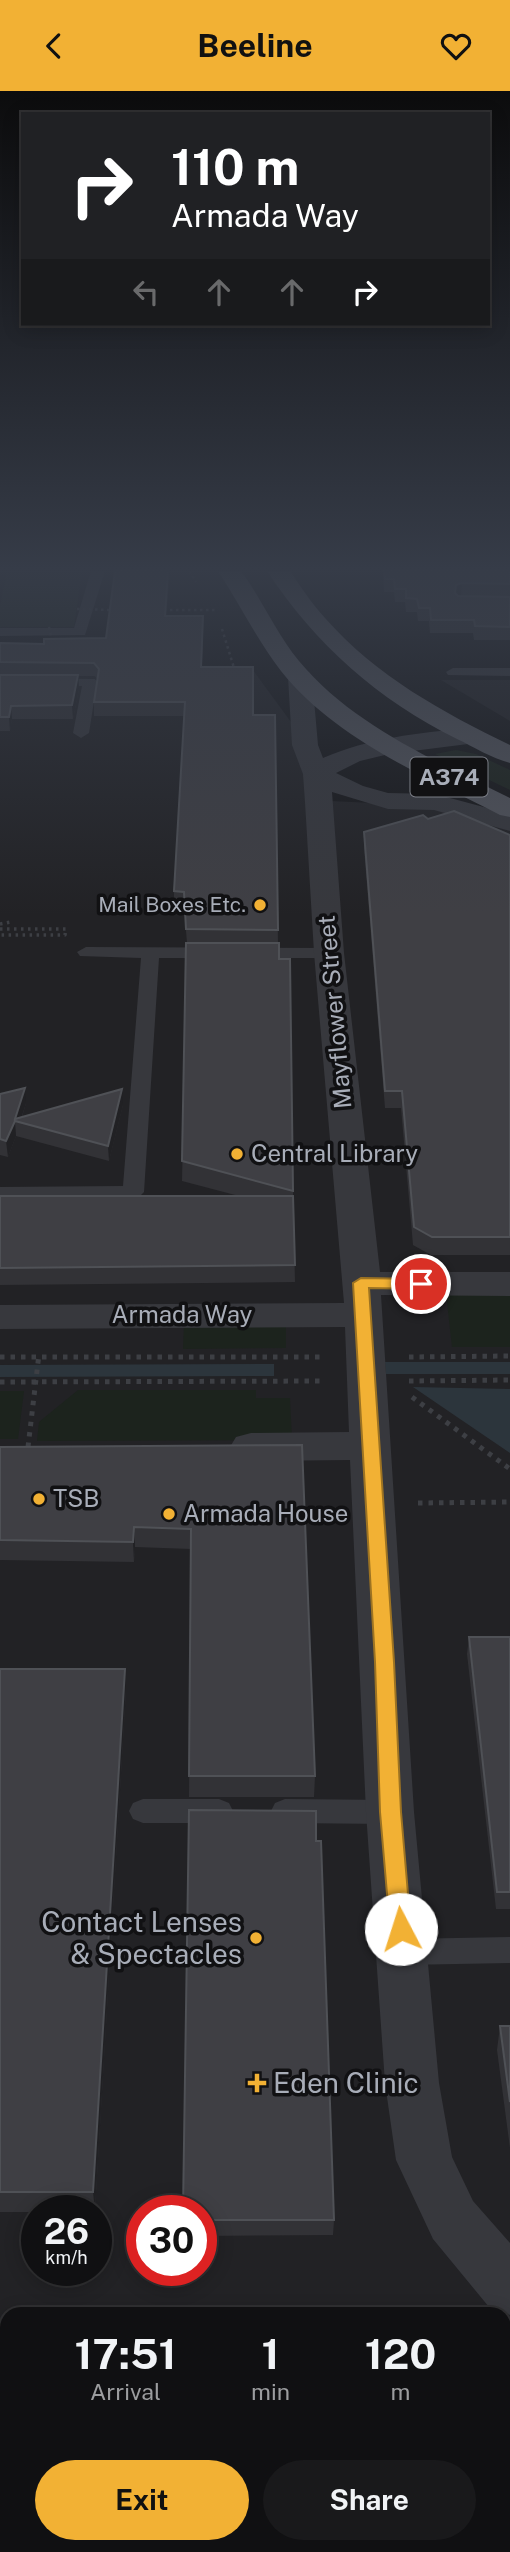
<!DOCTYPE html>
<style>
body{margin:0;font-family:"Public Sans",sans-serif;background:#19191b;color:#f1f3f6;height:100vh;display:flex;flex-direction:column;font-size:26px;white-space:nowrap}
*{box-sizing:border-box;margin:0}
p{font-size:23px;color:#9c9d9f}
.icon{flex:none;width:38px;height:38px;fill:none;stroke:currentColor;stroke-width:2;stroke-linecap:round;stroke-linejoin:round}
.map{position:relative;flex:1;overflow:hidden}
.sheet{position:absolute;left:0px;top:2216px;width:511px;height:247px;display:flex;flex-direction:column;background:#101012;border-radius:21px 21px 0 0;box-shadow:0 4px 18px #0003,0 0 0 2px #303032}
.sheet>*{flex:none}
.hud{position:absolute;left:21px;top:21px;width:469px;height:214px;border-radius:0px;box-shadow:0 4px 18px #0003,0 0 0 2px #303032;background:#202124;color:#fff;overflow:hidden}
.speed{position:absolute;left:21px;top:2104px;display:flex;gap:14px;font-size:35px;font-weight:700;text-align:center}
.speed>*{display:grid;place-content:center;width:91px;height:91px;border-radius:50%;background:#101012;box-shadow:0 4px 18px #0003,0 0 0 2px #303032;line-height:1}
.speed small{font-size:18px;font-weight:400}
.speed .limit{border:10px solid #d22;background:#fff;color:#111}
.pin{position:absolute;display:grid;place-items:center;width:60px;height:60px;color:#fff;margin:-30px;border:4px solid #fff;border-radius:50%;box-shadow:0 2px 7px #0007}
.me{position:absolute;width:77px;margin:-38px;rotate:355deg;stroke-linejoin:round;filter:drop-shadow(0 0 5px #0008)}
.turn{display:flex;align-items:center;gap:24px;height:147px;padding:0 35px;font-size:32px}
.turn .icon{width:91px;height:91px;stroke-width:2.5}
.turn b{display:block;font-size:49px;line-height:60px}
.lanes{display:flex;align-items:center;height:66px;padding:0 35px;background:#0003;justify-content:center;gap:35px;direction:ltr}
.lanes .off{opacity:.35}
.eta{display:flex;justify-content:space-evenly;align-items:center;height:119px;text-align:center}
.eta b{font-size:42px;font-weight:700;line-height:49px}
.cta{display:flex;gap:14px;margin-top:auto;padding:14px 35px}
.cta a{flex:1;height:80px;border-radius:42px;background:#f2b134;color:#111;font-size:28px;font-weight:700;line-height:80px;text-align:center}
.cta a+a{background:#19191b;color:#f1f3f6}
header{display:flex;justify-content:space-between;align-items:center;height:91px;padding:0 35px;background:#f2b134;color:#111;font-size:32px;font-weight:700}
.map>svg:first-child{display:block}
.built{fill:#222225;fill-rule:evenodd}
.green{fill:#1c231d}
.water{fill:#2c353c}
.lines{fill:none;stroke-linecap:round;stroke-linejoin:round}
.path-far2{stroke:#3d3f44;stroke-width:2.5;stroke-dasharray:2.5 3.5;stroke-linecap:butt}
.path-far1{stroke:#3d3f44;stroke-width:3.5;stroke-dasharray:2.5 4.5;stroke-linecap:butt}
.path{stroke:#3d3f44;stroke-width:5;stroke-dasharray:4.5 6;stroke-linecap:butt}
.lane{fill:#37383d;fill-rule:evenodd}
.street{fill:#37383d;fill-rule:evenodd}
.primary{fill:#53555c;fill-rule:evenodd}
.path-bridge{stroke:#3d3f44;stroke-width:2.5;stroke-dasharray:2.5 3.5;stroke-linecap:butt}
.wall{fill:#323236}
.shaded-wall{fill:#212124}
.building{fill:#3f3f44;stroke:#4f5156;stroke-width:2}
.route{fill:#f2b134;stroke:#9d7322;stroke-width:2}
.poi-dot{fill:#f2b134;stroke:#111113;stroke-width:2.5}
.labels{text-anchor:middle;stroke-width:7;stroke-linejoin:round;paint-order:stroke}
.far-poi-label{font-size:21px;fill:#a8adb8;stroke:#111113;text-anchor:end}
.shield{fill:#111113;stroke:#7b7e86;stroke-width:2}
.shield-label{font-size:23px;font-weight:bold;fill:#a8adb8}
.street-label{font-size:24px;fill:#a8adb8;stroke:#111113}
.poi-label{font-size:24px;fill:#a8adb8;stroke:#111113;text-anchor:start}
.near-poi-label{font-size:28px;fill:#a8adb8;stroke:#111113;text-anchor:end}
</style>
<header><svg class="icon" aria-label="back" viewBox="0 0 24 24"><path d="M15 5l-7 7 7 7"/></svg>Beeline<svg class="icon" aria-label="heart" viewBox="0 0 24 24"><path d="M12 20l-8-8c-3-5 5-10 8-4 3-6 11-1 8 4z"/></svg></header>
<div class="map">
<svg width="510" height="2461" viewBox="0 0 510 2461">
<rect width="100%" height="100%" fill="#161618"/>
<g class="built">
<path d="M0 574 250 575 291 631 298 669 331 710 478 717 510 732V2461H0ZM37 2119H96V2179H37ZM142 2119H201V2179H142ZM7 2222H504V2455H7Z"/>
<polygon points="441,589 510,589 510,630"/>
</g>
<g class="green">
<polygon points="7,480 82,480 74,536 0,536 0,515"/>
<polygon points="456,659 476,663 510,679 510,699 435,663"/>
<polygon points="446,1202 510,1203 510,1256 452,1256"/>
<polygon points="286,1231 286,1257 183,1258 184,1232"/>
<polygon points="78,1299 256,1299 256,1307 290,1307 292,1349 37,1350 39,1331"/>
<polygon points="0,1300 24,1300 18,1348 0,1348"/>
</g>
<g class="water">
<polygon points="385,1271 510,1271 510,1283 386,1283"/>
<polygon points="274,1273 274,1285 0,1286 0,1274"/>
<polygon points="413,1296 510,1298 510,1362"/>
</g>
<g class="lines">
<g class="path-far2">
<polyline points="189,480 196,491"/>
<polyline points="164,519 215,519"/>
<polyline points="222,538 235,580"/>
</g>
<g class="path-far1">
<polyline points="0,833 11,831"/>
<polyline points="0,838 66,838 65,844 0,844"/>
</g>
<g class="path">
<polyline points="0,1266 324,1266"/>
<polyline points="409,1266 510,1265"/>
<polyline points="409,1290 510,1289"/>
<polyline points="0,1291 324,1290"/>
<polyline points="412,1306 510,1378"/>
<polyline points="28,1356 39,1263"/>
<polyline points="418,1412 510,1411"/>
</g>
<g class="lane">
<polygon points="91,480 105,480 85,544 0,545 0,537 74,537"/>
<polygon points="453,577 510,577 510,585 448,584 446,581"/>
<polygon points="0,587 95,588 97,591 89,642 81,647 73,642 82,595 0,595"/>
<polygon points="86,856 329,857 338,862 329,867 159,867 144,1101 140,1105 133,1107 0,1108 0,1096 123,1095 141,867 80,865 77,861"/>
<polygon points="143,1708 219,1708 229,1712 233,1720 229,1728 219,1732 143,1732 133,1728 129,1720 133,1712"/>
<polygon points="285,1708 390,1709 400,1713 404,1721 400,1729 390,1733 285,1732 275,1728 271,1720 275,1712"/>
<polygon points="510,1846 510,1872 403,1874 392,1870 388,1861 392,1852 403,1848"/>
</g>
<g class="street">
<path d="M300 579 309 581 312 586 318 654 323 667C369 647 418 642 468 637L477 639 481 645 477 651 468 653 389 663 360 670 336 682 363 695 388 702 435 703 510 723V740L434 719 388 718 332 701 344 862 380 1181H510V1205L381 1204 414 1721 439 1992 452 2066 473 2110 510 2152V2224L489 2216 433 2148 396 2069 385 1992 366 1721 350 1369 251 1370 236 1366 230 1356 236 1346 251 1342 349 1341 345 1236 0 1238V1214L344 1212 314 862 305 711 303 683 292 654 288 586 291 581Z"/>
<polygon points="510,2270 510,2333 504,2336 504,2272"/>
<polygon points="298,2455 366,2455 364,2461 296,2461"/>
</g>
<g class="primary">
<path d="M218 480H241C262 508 276 542 299 570 353 635 437 670 510 707V726L500 724C425 685 335 648 281 580 257 549 239 512 218 480Z"/>
<path d="M267 480H290C301 496 312 513 325 527 376 585 442 621 510 654V672C491 667 474 656 457 648 378 609 315 553 267 480Z"/>
</g>
<g class="path-bridge">
<polyline points="77,518 111,519"/>
<polyline points="49,536 53,554"/>
</g>
</g>
<g class="wall">
<polygon points="170,480 166,525 203,539 202,576 253,624 275,624 278,852 293,1100 295,1191 0,1194 0,1105 239,1105 182,1090 187,852 184,816 174,815 174,800 184,625 94,625 94,611 97,588 95,585 78,585 79,598 73,628 12,628 10,640 0,640 0,552 44,553 106,547"/>
<polygon points="383,480 510,480 510,549 474,549 473,542 430,542 429,530 418,530 417,521 406,521 405,511 395,511 394,501 384,501"/>
<polygon points="428,728 510,744 510,1164 431,1164 413,1154 401,1017 385,1017 364,757 364,741"/>
<polygon points="0,1003 26,1012 22,1026 123,1014 109,1070 16,1045 8,1066 0,1064"/>
<polygon points="302,1354 315,1685 314,1706 189,1706 191,1458 135,1456 134,1471 0,1469 0,1356"/>
<polygon points="469,1546 510,1546 510,1818 496,1818 467,1563"/>
<polygon points="0,1578 126,1599 95,2119 37,2119 37,2121 0,2121"/>
<polygon points="500,1935 510,1935 510,2057 497,1959"/>
<polygon points="201,2119 334,2129 333,2144 201,2145"/>
</g>
<g class="shaded-wall">
<polygon points="168,480 170,480 165,539 165,525"/>
<polygon points="462,492 461,505 455,507 456,494"/>
<polygon points="78,584 79,598 73,628 72,614"/>
<polygon points="11,615 12,628 10,640 9,626"/>
<polygon points="25,997 26,1012 20,1031 15,1028"/>
<polygon points="122,998 123,1014 109,1070 108,1055"/>
<polygon points="15,1030 16,1045 8,1066 6,1050"/>
<polygon points="134,1436 135,1456 134,1471 133,1451"/>
<polygon points="125,1578 126,1599 95,2119 93,2101"/>
</g>
<g class="building">
<polygon points="115,480 168,480 165,525 203,525 201,576 253,576 253,624 275,624 278,839 186,838 184,801 174,800 185,611 94,611 99,578 94,572 0,571 0,552 44,553 44,548 106,547"/>
<polygon points="384,480 510,480 510,493 462,492 456,494 455,502 458,505 510,506 510,536 475,535 474,529 431,529 430,517 419,517 417,508 406,507 406,498 395,498 394,488 385,488"/>
<polygon points="0,584 78,584 72,614 11,615 9,626 0,626"/>
<polygon points="454,720 510,744 510,1146 432,1146 414,1136 402,1000 385,1000 364,741 423,724 428,728"/>
<polygon points="186,852 279,852 279,868 290,868 293,1100 182,1070"/>
<polygon points="25,997 15,1028 122,998 108,1055 15,1030 6,1050 0,1048 0,1003"/>
<polygon points="0,1105 293,1105 295,1174 0,1177"/>
<polygon points="302,1354 315,1685 189,1685 191,1438 134,1436 133,1451 0,1449 0,1356"/>
<polygon points="469,1546 510,1546 510,1801 497,1801"/>
<polygon points="0,1578 125,1578 93,2101 0,2101"/>
<polygon points="189,1719 316,1720 316,1750 321,1750 334,2129 201,2129 201,2119 183,2119"/>
<polygon points="500,1935 510,1935 510,2011"/>
<polygon points="510,2424 510,2461 465,2461 472,2455 504,2455 504,2429"/>
</g>
<linearGradient id="sky" x2="0" y2="1"><stop stop-color="#0c0c0d"/><stop offset="0.58" stop-color="#363c48"/><stop offset="1" stop-color="#363c48" stop-opacity="0"/></linearGradient>
<rect width="510" height="824" fill="url(#sky)"/>
<polygon class="route" points="361,1187 421,1188 429,1193 421,1198 369,1197 394,1571 401,1721 411,1838 408,1844 401,1846 393,1844 390,1838 380,1721 375,1571 353,1192"/>
<g class="poi-dot">
<circle cx="260" cy="814" r="7"/>
<circle cx="237" cy="1063" r="7"/>
<circle cx="39" cy="1408" r="7"/>
<circle cx="169" cy="1423" r="7"/>
<circle cx="256" cy="1847" r="7"/>
<path d="M253.5 1981.5h7v7h7v7h-7v7h-7v-7h-7v-7h7z"/>
</g>
<g class="labels">
<g class="far-poi-label">
<text x="246" y="821">Mail Boxes Etc.</text>
</g>
<rect class="shield" x="410.5" y="666.5" width="77" height="39" rx="5"/>
<g class="shield-label">
<text x="449" y="694">A374</text>
</g>
<g class="street-label">
<text transform="translate(335 921) rotate(-95)" y="8">Mayflower Street</text>
<text x="182" y="1232">Armada Way</text>
</g>
<g class="poi-label">
<text x="251" y="1071">Central Library</text>
<text x="53" y="1416">TSB</text>
<text x="183" y="1431">Armada House</text>
</g>
<g class="near-poi-label">
<text x="242" y="1841">Contact Lenses<tspan x="242" dy="32">&amp; Spectacles</tspan></text>
<text x="273" y="2002" text-anchor="start">Eden Clinic</text>
</g>
</g>
</svg>
<div class="speed"><div>26<small>km/h</small></div><div class="limit">30</div></div>
<div class="pin" style="left:421px;top:1193px;background:#d93025"><svg class="icon" aria-label="arrive" viewBox="0 0 24 24"><path d="M6 21V4h12l-3 4 3 4H6"/></svg></div>
<svg class="me" style="left:401px;top:1838px" viewBox="-20 -20 40 40"><circle r="19" fill="#fff"/><path d="M0-13L10 11 0 6-10 11z" fill="#f2b134"/></svg>
<div class="hud">
<div class="turn"><svg class="icon" aria-label="right" viewBox="0 0 24 24"><path d="M7 20v-9h11M14 6l5 5-5 5"/></svg><div><b>110 m</b>Armada Way</div></div>
<div class="lanes"><svg class="icon off" aria-label="left" viewBox="0 0 24 24"><path d="M17 20v-9H6M10 6l-5 5 5 5"/></svg><svg class="icon off" aria-label="ahead" viewBox="0 0 24 24"><path d="M12 20V5M6 11l6-6 6 6"/></svg><svg class="icon off" aria-label="ahead" viewBox="0 0 24 24"><path d="M12 20V5M6 11l6-6 6 6"/></svg><svg class="icon" aria-label="right" viewBox="0 0 24 24"><path d="M7 20v-9h11M14 6l5 5-5 5"/></svg></div>
</div>
<section class="sheet">
<div class="eta">
<div><b>17:51</b><p>Arrival</p></div>
<div><b>1</b><p>min</p></div>
<div><b>120</b><p>m</p></div>
</div>
<div class="cta"><a>Exit</a><a>Share</a></div>
</section>
</div>
